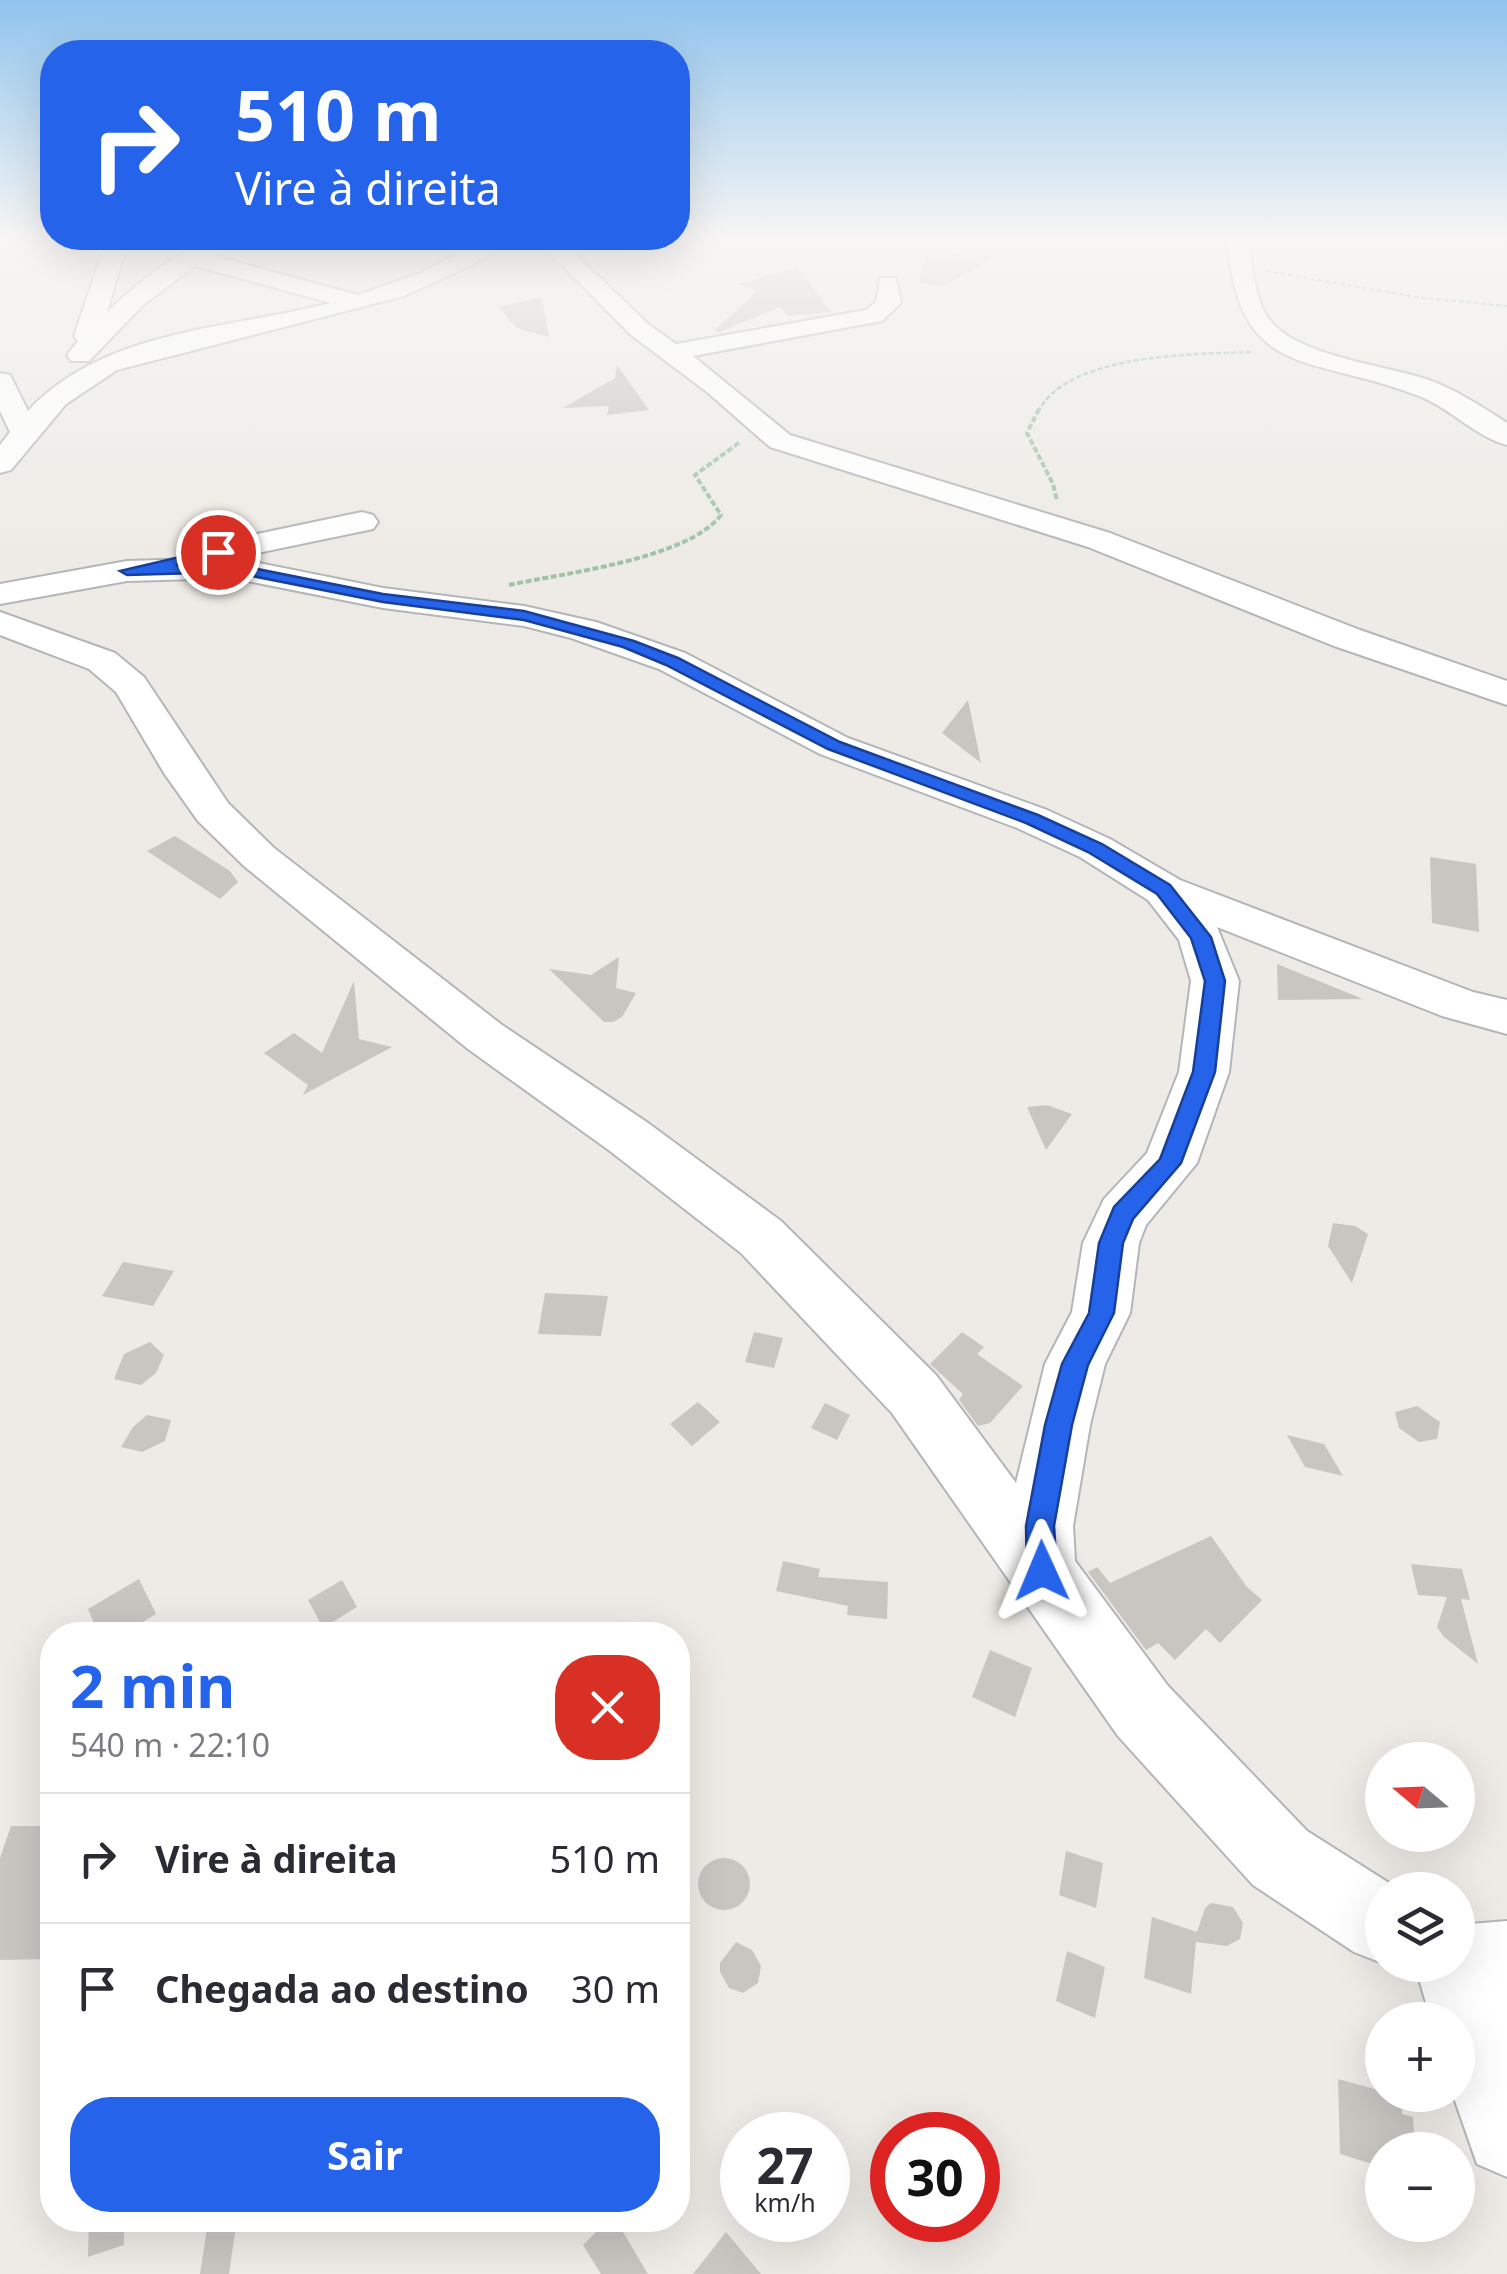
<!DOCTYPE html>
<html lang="pt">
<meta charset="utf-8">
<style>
body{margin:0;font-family:"Noto Sans",sans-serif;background:#f2f2f3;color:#2b2b33;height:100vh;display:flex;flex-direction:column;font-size:38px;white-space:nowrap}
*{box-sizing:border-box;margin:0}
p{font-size:32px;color:#7c7c81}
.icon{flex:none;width:55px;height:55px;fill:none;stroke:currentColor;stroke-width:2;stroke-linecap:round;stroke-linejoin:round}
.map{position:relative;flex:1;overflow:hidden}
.sheet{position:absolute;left:40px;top:1622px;width:650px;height:610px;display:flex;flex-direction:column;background:#fff;border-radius:40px;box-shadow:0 10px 40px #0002}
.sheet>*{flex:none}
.banner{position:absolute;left:40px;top:40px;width:650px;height:210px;border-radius:40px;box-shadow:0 10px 40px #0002;background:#2563eb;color:#fff;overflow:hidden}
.needle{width:65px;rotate:289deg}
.buttons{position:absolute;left:1365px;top:1742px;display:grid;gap:20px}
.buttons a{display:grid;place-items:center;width:110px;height:110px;border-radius:50%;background:#fff;box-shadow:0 10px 40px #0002;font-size:50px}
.speed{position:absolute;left:720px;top:2112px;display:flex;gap:20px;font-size:50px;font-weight:700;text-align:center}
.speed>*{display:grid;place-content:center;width:130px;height:130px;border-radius:50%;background:#fff;box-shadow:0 10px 40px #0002;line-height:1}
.speed small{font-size:25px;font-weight:400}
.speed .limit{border:15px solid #d22;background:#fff;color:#111}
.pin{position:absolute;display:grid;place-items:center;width:85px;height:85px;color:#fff;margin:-42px;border:5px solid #fff;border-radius:50%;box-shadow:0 2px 10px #0007}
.me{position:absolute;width:110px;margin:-55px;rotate:359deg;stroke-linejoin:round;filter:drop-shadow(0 0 8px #0008)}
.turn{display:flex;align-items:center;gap:35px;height:210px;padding:0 30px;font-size:45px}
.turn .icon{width:130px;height:130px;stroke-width:2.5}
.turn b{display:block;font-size:70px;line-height:85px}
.round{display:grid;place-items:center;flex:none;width:105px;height:105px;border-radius:40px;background:#f2f2f3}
.head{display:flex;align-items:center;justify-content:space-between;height:170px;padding:0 30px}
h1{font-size:60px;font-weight:700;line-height:75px;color:#2563eb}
.cta{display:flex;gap:20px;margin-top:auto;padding:20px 30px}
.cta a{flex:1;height:115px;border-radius:40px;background:#2563eb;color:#fff;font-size:40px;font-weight:700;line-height:115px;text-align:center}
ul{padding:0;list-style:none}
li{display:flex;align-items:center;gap:30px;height:130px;padding:0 30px;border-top:2px solid #e1e1e2}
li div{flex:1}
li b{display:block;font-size:38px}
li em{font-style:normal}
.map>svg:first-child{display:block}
.building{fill:#c9c6c2}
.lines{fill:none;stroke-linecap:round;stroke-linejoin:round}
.minor-casing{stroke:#b3b6b9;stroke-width:4}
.path-far1{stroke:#9ec3a7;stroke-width:2.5;stroke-dasharray:5 2.5;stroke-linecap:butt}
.path{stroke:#9ec3a7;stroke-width:4;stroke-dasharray:6 2.5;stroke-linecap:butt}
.minor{fill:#fff;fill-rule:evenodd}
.route{fill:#2563eb;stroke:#184099;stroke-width:2.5}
</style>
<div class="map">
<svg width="1507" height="2274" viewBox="0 0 1507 2274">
<rect width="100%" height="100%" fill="#eeebe6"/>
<g class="building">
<polygon points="928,251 996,256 943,287 918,282"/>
<polygon points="797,267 831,312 788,316 780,307 717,333 715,330 757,291 738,284"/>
<polygon points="542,297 549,337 517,328 498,307"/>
<polygon points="617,365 649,410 607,415 609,406 563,408 615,378"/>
<polygon points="968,700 981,763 942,733"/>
<polygon points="175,836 230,871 238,882 220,899 147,851"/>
<polygon points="1430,857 1476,864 1479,932 1432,923"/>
<polygon points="619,957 616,988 636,993 622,1017 613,1022 604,1022 549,969 591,975"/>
<polygon points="1277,964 1363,999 1278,1000"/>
<polygon points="354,981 359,1039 392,1047 303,1095 308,1085 264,1053 294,1033 322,1053"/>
<polygon points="1047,1105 1072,1114 1046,1150 1027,1107"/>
<polygon points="1333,1223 1355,1226 1368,1234 1352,1283 1328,1246"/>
<polygon points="123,1262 174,1271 153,1306 102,1296"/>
<polygon points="545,1293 608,1296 601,1336 538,1334"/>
<polygon points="754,1332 783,1338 774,1368 745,1362"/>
<polygon points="962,1332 984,1347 977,1354 1023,1386 990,1423 978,1426 959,1400 963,1394 930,1364"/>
<polygon points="150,1342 164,1355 156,1373 141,1385 114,1379 124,1354"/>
<polygon points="698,1402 720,1422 692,1446 670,1424"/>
<polygon points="825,1403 850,1415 837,1440 811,1428"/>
<polygon points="1417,1406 1440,1422 1437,1439 1419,1442 1399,1428 1395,1412"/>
<polygon points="147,1415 171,1420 165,1441 142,1452 121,1447 133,1427"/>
<polygon points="1287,1435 1324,1444 1343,1476 1305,1467"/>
<polygon points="1211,1536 1247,1587 1262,1600 1220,1643 1206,1629 1175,1660 1158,1643 1146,1650 1088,1572 1097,1567 1110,1583"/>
<polygon points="783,1561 820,1569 818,1577 888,1582 887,1619 847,1615 848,1606 776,1591"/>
<polygon points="1411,1564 1462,1569 1470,1600 1461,1599 1478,1664 1443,1636 1437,1627 1447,1597 1418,1595"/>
<polygon points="139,1579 156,1614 122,1635 99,1635 88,1609"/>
<polygon points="342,1580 357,1607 323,1628 308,1600"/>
<polygon points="990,1650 1032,1668 1015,1717 972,1697"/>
<polygon points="11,1826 52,1826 52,1959 0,1960 0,1858"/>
<polygon points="1066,1851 1103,1863 1096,1908 1059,1895"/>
<circle cx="724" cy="1884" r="26"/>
<polygon points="1211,1903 1233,1907 1243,1923 1240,1939 1227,1946 1196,1942 1191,1994 1144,1978 1152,1917 1197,1932 1205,1908"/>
<polygon points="736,1942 752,1950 761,1966 758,1983 743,1993 729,1988 720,1972 720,1963"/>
<polygon points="1067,1951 1105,1967 1095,2018 1056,2001"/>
<polygon points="1338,2079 1382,2091 1382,2095 1402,2096 1402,2114 1413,2117 1415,2150 1382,2150 1382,2167 1340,2154"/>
<polygon points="89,2220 124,2220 124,2245 88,2257"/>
<polygon points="608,2220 616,2220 648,2274 601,2274 583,2245"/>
<polygon points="236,2226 229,2274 200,2274 207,2228"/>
<polygon points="726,2232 761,2274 693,2274"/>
</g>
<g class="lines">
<g class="minor-casing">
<g id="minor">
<path d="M1227 236H1249C1252 262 1253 297 1269 319 1296 356 1383 365 1426 379 1455 389 1481 406 1507 423V445C1476 437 1450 408 1419 396 1311 353 1237 383 1227 236Z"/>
<path d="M107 238H129L107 312C148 274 193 234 251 238L215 256 358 295 423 272 485 238H510L474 264 404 296 117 370 66 404 11 470 0 473V445L10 432 0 411V373L10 375 28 411C104 329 230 329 331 303L195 266 142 306 89 361H71L67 355 78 341 74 336Z"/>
<polygon points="535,238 559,238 649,325 676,344 866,310 876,302 880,278 896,278 901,303 882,321 693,356 790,435 1110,533 1360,630 1507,681 1507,705 1334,646 1088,547 770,447 707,392 631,335"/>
<polygon points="362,512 373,515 378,522 373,529 234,558 383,588 524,606 596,622 685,653 848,738 1047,810 1110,839 1180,880 1473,992 1507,1000 1507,1034 1442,1016 1217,927 1239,981 1229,1072 1197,1163 1146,1225 1139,1243 1130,1313 1105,1364 1090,1425 1073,1526 1075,1561 1168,1686 1307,1831 1400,1890 1382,1890 1382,1963 1354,1952 1253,1885 1118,1736 892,1413 741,1253 610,1151 468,1049 244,866 198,821 164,773 116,692 89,669 0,635 0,612 115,653 144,677 228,803 274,848 502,1025 648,1123 781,1221 936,1375 1016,1483 1045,1364 1072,1312 1083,1243 1104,1199 1147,1153 1179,1072 1191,981 1179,940 1148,900 1080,857 1017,828 820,754 659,669 571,638 524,626 383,608 232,578 127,581 0,604 0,584 127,561 194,559 191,554 195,547"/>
<polygon points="1507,1921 1507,2177 1477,2164 1453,2095 1458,2095 1458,2020 1431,2020 1415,1965 1458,1965 1458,1925"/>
</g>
</g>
<g class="path-far1">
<polyline points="1194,236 1215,245"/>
<polyline points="1266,271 1423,298 1507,306"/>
<path d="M1038 412C1067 353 1196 354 1254 352"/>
</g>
<g class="path">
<polyline points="1039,409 1027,433 1053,484 1057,501"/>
<path d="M509 585C564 573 688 559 721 515L695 475 740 442"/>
</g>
<use href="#minor" class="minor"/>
</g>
<linearGradient id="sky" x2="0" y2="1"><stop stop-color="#91c4ee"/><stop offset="0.43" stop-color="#f7f6f4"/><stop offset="1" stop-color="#f7f6f4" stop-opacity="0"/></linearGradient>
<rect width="1507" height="555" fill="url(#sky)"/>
<polygon class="route" points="218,548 225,552 223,555 176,565 232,564 383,594 524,611 634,641 678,658 840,742 1038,815 1102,844 1170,885 1211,937 1225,981 1215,1072 1181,1163 1133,1219 1123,1243 1114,1313 1088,1365 1072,1425 1054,1526 1057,1571 1052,1581 1042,1585 1032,1581 1027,1571 1026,1526 1045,1425 1062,1364 1089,1313 1099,1243 1114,1207 1160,1159 1193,1072 1205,981 1191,938 1157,894 1088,852 1026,823 828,749 666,665 623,647 524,620 383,602 232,572 127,575 120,571"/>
</svg>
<div class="buttons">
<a><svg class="needle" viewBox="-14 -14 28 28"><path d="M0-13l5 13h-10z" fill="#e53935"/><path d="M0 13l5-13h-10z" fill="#7c7c81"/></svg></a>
<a><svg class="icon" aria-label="layers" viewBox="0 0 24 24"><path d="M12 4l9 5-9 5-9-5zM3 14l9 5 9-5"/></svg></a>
<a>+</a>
<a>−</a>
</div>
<div class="speed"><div>27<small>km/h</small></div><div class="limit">30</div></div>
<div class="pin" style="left:218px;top:552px;background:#d93025"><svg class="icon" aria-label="arrive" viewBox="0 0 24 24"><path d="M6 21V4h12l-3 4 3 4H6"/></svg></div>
<svg class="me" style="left:1042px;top:1571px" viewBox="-20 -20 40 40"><path d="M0-17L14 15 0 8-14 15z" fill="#2563eb" stroke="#fff" stroke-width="4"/></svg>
<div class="banner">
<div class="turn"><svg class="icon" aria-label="right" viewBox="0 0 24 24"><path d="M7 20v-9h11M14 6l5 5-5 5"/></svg><div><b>510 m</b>Vire à direita</div></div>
</div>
<section class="sheet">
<div class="head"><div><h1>2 min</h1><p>540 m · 22:10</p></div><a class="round" style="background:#d93025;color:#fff"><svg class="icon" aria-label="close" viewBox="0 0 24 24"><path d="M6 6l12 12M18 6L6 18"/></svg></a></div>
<ul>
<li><svg class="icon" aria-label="right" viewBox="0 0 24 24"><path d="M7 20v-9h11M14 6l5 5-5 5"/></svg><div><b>Vire à direita</b></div><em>510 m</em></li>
<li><svg class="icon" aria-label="arrive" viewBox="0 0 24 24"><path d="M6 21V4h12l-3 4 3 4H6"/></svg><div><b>Chegada ao destino</b></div><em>30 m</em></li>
</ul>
<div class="cta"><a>Sair</a></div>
</section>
</div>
